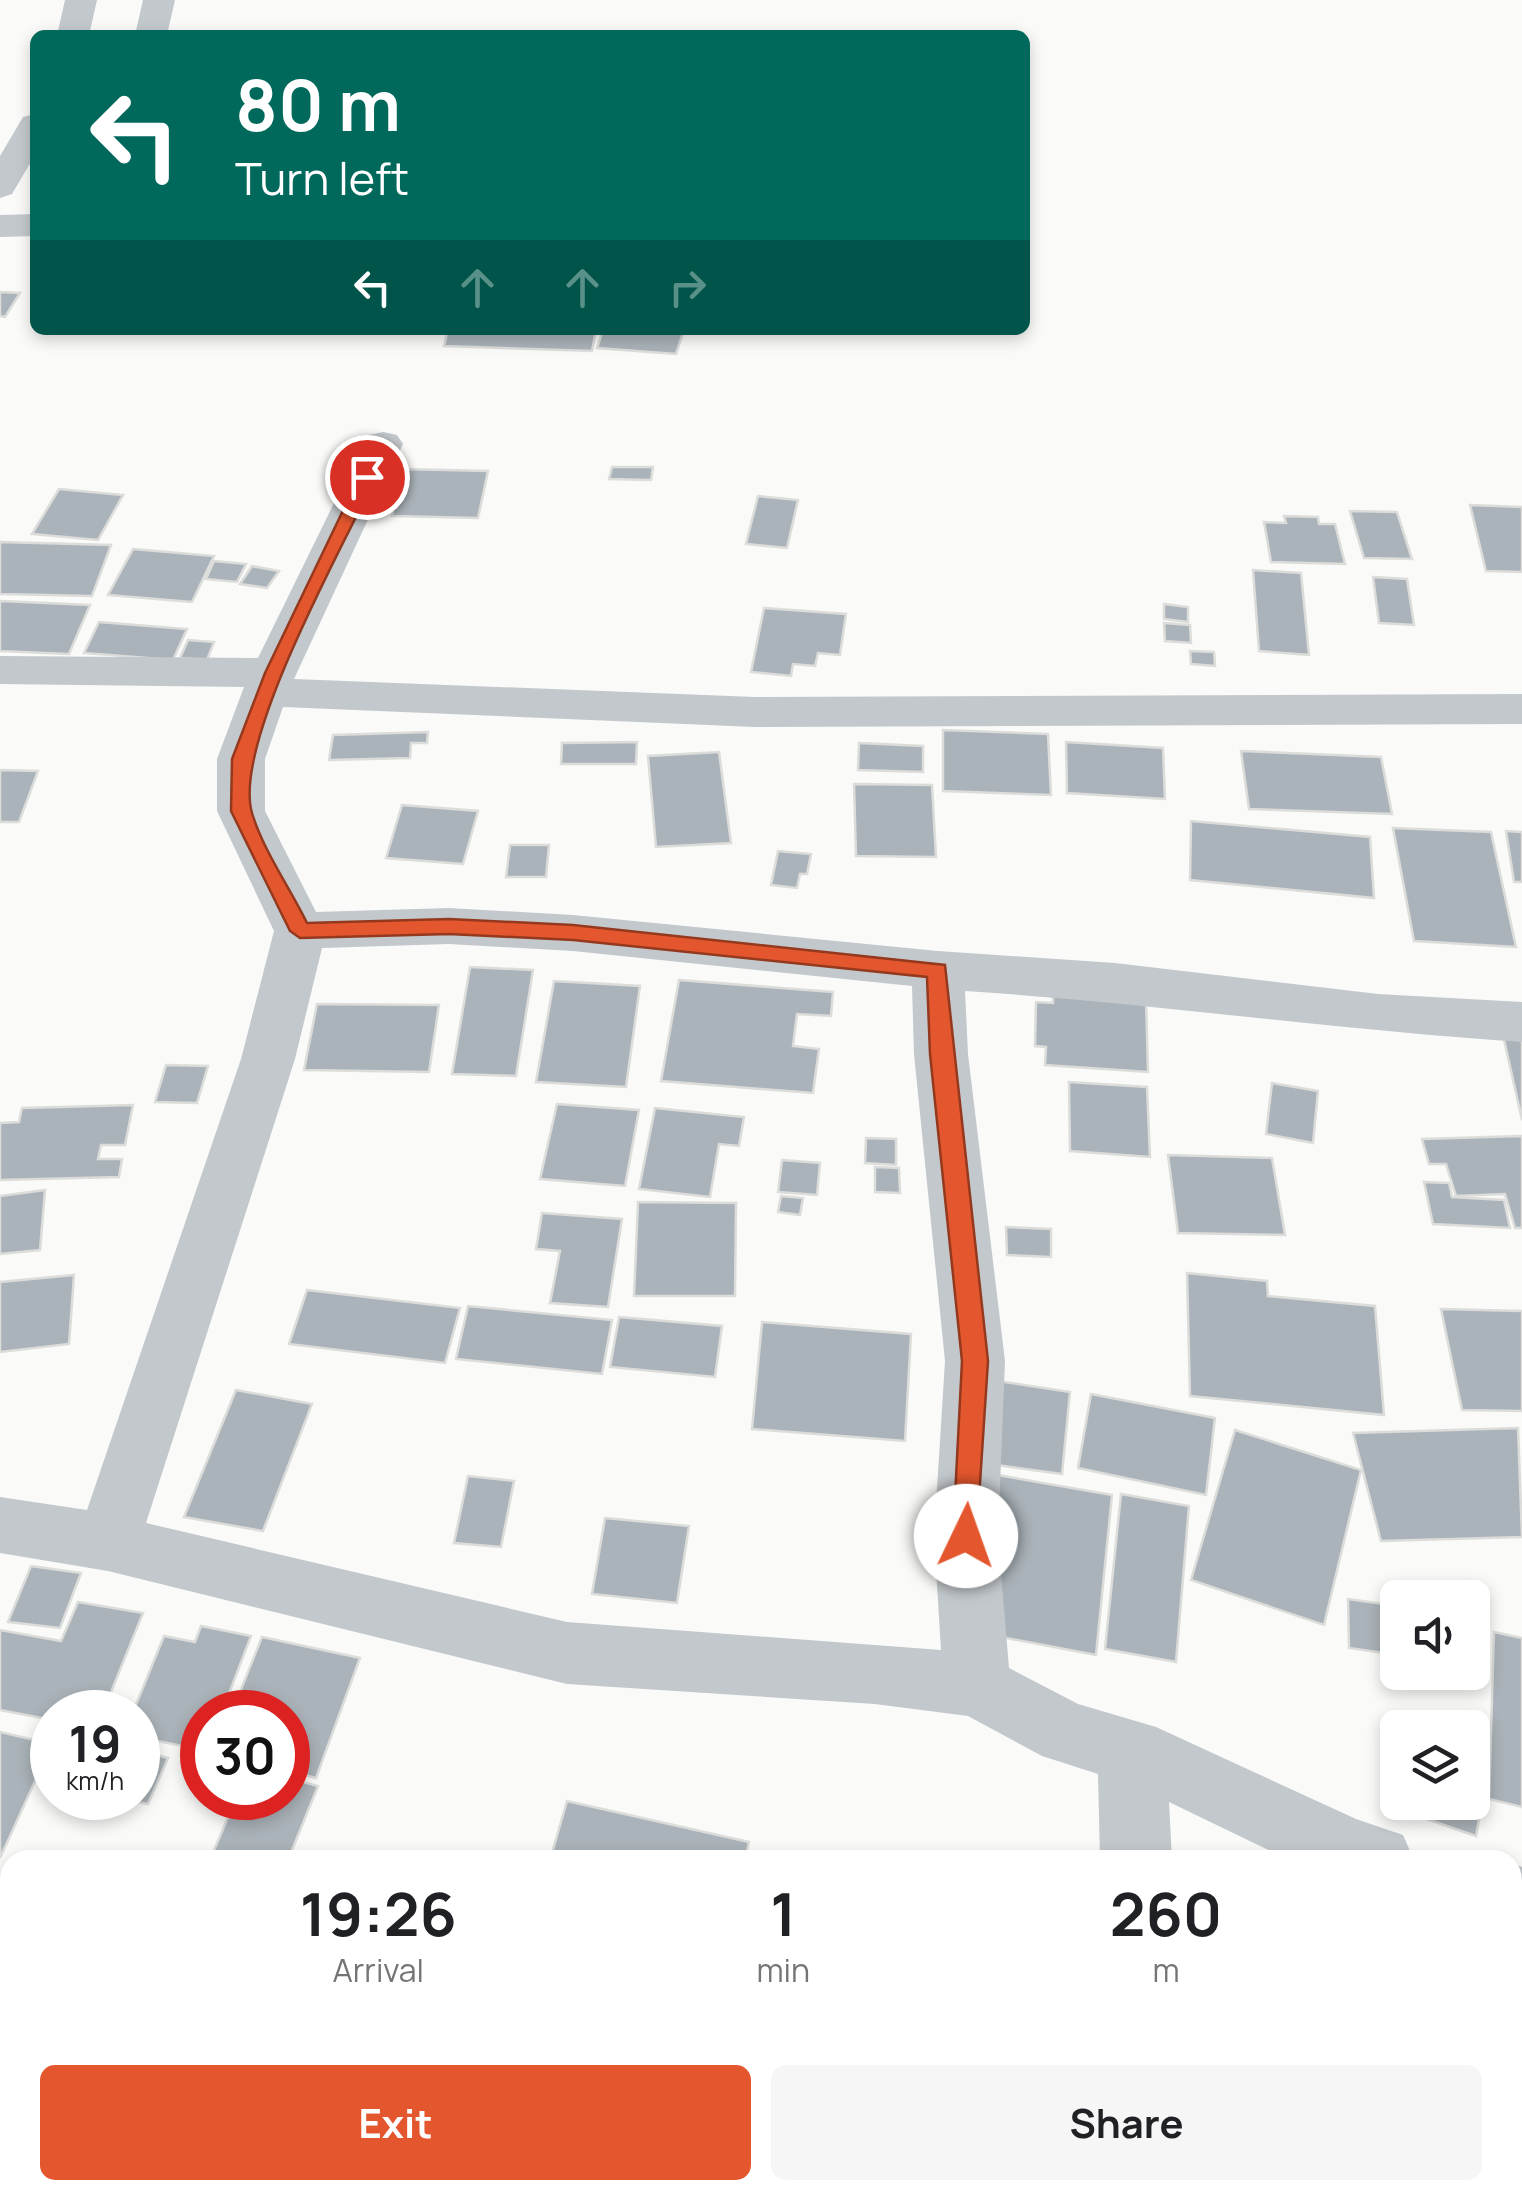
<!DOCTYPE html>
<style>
body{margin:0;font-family:Manrope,sans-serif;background:#f6f6f6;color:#202124;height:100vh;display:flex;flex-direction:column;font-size:38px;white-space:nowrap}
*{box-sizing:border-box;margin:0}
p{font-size:32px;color:#757577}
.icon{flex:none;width:55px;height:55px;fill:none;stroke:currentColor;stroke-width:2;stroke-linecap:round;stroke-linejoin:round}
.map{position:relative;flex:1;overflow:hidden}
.sheet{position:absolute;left:0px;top:1850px;width:1522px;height:350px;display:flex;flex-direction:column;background:#fff;border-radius:30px 30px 0 0;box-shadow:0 5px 15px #0003}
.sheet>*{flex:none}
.top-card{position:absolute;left:30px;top:30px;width:1000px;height:305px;border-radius:15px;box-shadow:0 5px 15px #0003;background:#00695c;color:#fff;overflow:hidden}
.controls{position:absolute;left:1380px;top:1580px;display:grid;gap:20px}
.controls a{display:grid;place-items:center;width:110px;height:110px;border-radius:15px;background:#fff;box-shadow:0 5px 15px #0003;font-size:50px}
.speed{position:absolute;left:30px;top:1690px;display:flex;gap:20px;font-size:50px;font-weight:700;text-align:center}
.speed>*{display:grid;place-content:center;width:130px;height:130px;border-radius:50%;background:#fff;box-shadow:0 5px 15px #0003;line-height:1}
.speed small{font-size:25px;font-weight:400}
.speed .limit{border:15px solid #d22;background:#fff;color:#111}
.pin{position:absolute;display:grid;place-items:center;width:85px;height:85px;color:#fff;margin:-42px;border:5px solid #fff;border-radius:50%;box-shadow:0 2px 10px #0007}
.me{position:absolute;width:110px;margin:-55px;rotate:3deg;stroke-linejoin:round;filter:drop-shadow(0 0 8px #0008)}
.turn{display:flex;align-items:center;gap:35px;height:210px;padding:0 40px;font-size:45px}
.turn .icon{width:130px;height:130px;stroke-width:2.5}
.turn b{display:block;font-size:70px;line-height:85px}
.lanes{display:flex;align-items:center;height:95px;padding:0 40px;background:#0003;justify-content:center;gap:50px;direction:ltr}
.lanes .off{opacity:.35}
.eta{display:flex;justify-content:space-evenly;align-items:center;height:170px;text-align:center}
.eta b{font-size:60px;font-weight:700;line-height:70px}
.action{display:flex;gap:20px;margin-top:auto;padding:20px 40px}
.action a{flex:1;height:115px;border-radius:15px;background:#e4572e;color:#fff;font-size:40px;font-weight:700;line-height:115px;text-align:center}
.action a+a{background:#f6f6f6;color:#202124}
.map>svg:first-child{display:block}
.building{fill:#aab3b9;stroke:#dcdcda;stroke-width:2.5}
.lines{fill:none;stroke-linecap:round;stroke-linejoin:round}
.minor{fill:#c3c8cc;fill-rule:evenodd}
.route{fill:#e4572e;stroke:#94391e;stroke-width:2.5}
</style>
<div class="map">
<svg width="1522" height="2200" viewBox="0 0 1522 2200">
<rect width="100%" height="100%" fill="#fafaf8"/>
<g class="building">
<polygon points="0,292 20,293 5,317 0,316"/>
<polygon points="448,330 596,330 592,351 444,346"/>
<polygon points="603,330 684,330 676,354 597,348"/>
<polygon points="612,467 653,467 651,480 609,479"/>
<polygon points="403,469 488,471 478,518 392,516"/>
<polygon points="59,489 123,495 98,540 32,534"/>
<polygon points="758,496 798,500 787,548 746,544"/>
<polygon points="1470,505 1522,507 1522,572 1486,571"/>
<polygon points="1350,511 1397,512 1412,559 1364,558"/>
<polygon points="1284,516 1318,517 1319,524 1335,524 1345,564 1271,562 1264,522 1286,523"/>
<polygon points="0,542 111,545 92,596 0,594"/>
<polygon points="133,549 214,556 192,602 108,595"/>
<polygon points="214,561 246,564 237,582 206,579"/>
<polygon points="252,566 279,571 267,588 240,584"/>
<polygon points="1253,570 1301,573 1309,655 1259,651"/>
<polygon points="1373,577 1407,579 1414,625 1379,623"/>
<polygon points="0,601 90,605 69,654 0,651"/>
<polygon points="1164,604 1188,607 1188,622 1164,619"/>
<polygon points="764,608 846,614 840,655 818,653 815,666 793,664 791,676 751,672"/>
<polygon points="99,622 187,629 173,660 84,653"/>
<polygon points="1164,623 1190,625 1191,643 1165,641"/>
<polygon points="188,640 214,642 207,660 180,658"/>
<polygon points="1190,651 1214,652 1215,666 1191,664"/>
<polygon points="943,730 1048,734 1051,795 943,791"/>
<polygon points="428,732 427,743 411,743 410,758 329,760 333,735"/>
<polygon points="637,742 636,764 561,764 562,743"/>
<polygon points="1066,742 1163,748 1165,799 1067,793"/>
<polygon points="859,743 923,746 923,772 858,770"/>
<polygon points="1241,751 1381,757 1392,814 1249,809"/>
<polygon points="719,752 731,843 656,847 648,756"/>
<polygon points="0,770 38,771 19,822 0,822"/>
<polygon points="854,784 932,785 936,857 856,856"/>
<polygon points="402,805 478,811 463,864 386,858"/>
<polygon points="1191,821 1370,837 1374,898 1190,880"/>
<polygon points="1393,828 1491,832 1516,947 1414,941"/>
<polygon points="1506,831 1522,832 1522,882 1514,882"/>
<polygon points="510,845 549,845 546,877 506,877"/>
<polygon points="778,851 811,854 807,874 800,874 797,888 771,885"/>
<polygon points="470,967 533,970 516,1076 452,1074"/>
<polygon points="679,980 833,992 831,1016 797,1014 793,1046 819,1049 813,1093 661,1081"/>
<polygon points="554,981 640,986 626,1087 536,1082"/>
<polygon points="1053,987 1146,999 1148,1072 1045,1065 1046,1047 1035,1046 1036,1002 1053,1003"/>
<polygon points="317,1004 439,1005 429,1072 304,1070"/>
<polygon points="1501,1026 1522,1027 1522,1120"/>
<polygon points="166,1065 208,1066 197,1103 155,1102"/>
<polygon points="1069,1082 1147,1087 1150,1157 1070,1151"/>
<polygon points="1272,1083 1318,1091 1313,1143 1266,1134"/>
<polygon points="557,1104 639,1110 625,1186 540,1179"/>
<polygon points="133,1105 125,1145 101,1145 98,1159 122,1159 119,1177 0,1180 0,1123 19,1122 22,1108"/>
<polygon points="655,1108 744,1117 739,1146 719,1144 710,1197 639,1189"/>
<polygon points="1522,1136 1522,1228 1515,1228 1505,1194 1456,1196 1446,1164 1429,1164 1422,1139"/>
<polygon points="866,1138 896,1139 896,1165 865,1163"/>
<polygon points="1168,1155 1272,1158 1285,1235 1178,1233"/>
<polygon points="782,1160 820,1163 817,1195 778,1192"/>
<polygon points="875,1167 899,1168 900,1193 875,1192"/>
<polygon points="1424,1182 1449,1183 1452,1197 1504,1200 1510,1228 1433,1224"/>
<polygon points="45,1190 40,1250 0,1254 0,1196"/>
<polygon points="781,1196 803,1198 800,1215 778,1212"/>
<polygon points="638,1202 736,1203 735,1296 634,1296"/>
<polygon points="542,1213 622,1219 608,1307 550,1303 560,1251 536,1249"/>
<polygon points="1006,1227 1051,1229 1051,1257 1007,1255"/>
<polygon points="1187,1273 1267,1281 1268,1296 1375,1306 1384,1415 1190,1396"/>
<polygon points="74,1275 69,1344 0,1352 0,1282"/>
<polygon points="307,1290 460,1308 445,1363 289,1344"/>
<polygon points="468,1306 612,1320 602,1374 456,1359"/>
<polygon points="1441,1309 1522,1311 1522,1411 1462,1410"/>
<polygon points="619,1317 722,1326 715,1377 610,1367"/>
<polygon points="762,1322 911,1334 905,1441 752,1429"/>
<polygon points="998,1381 1070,1392 1062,1474 989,1464"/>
<polygon points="236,1390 312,1404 263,1531 184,1517"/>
<polygon points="1091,1394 1215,1418 1206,1495 1078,1468"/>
<polygon points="1518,1428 1522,1537 1381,1541 1353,1433"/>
<polygon points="1235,1430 1361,1470 1324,1625 1191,1580"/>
<polygon points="998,1475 1112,1495 1096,1655 975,1632"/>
<polygon points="468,1476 514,1481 501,1547 454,1543"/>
<polygon points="1121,1494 1189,1506 1176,1662 1105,1649"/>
<polygon points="605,1518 689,1526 677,1603 592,1594"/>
<polygon points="31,1566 81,1573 60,1628 8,1622"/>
<polygon points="1348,1599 1398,1606 1398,1655 1349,1648"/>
<polygon points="78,1602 143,1613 103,1712 52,1712 52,1720 0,1710 0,1630 61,1641"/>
<polygon points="201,1626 251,1636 222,1712 202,1712 202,1750 138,1737 138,1712 133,1712 164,1636 195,1642"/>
<polygon points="1494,1632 1522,1638 1522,1807 1489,1799"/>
<polygon points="262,1637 360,1658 316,1778 288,1771 288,1712 232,1712"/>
<polygon points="0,1732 52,1744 0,1858"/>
<polygon points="138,1750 168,1758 148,1804 118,1798 138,1798"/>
<polygon points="288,1778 318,1786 288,1860 210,1860 236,1798 288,1798"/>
<polygon points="1472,1788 1484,1792 1476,1836 1409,1813 1411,1802 1472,1802"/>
<polygon points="567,1801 749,1842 745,1860 550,1860"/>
<polygon points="222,2190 443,2190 440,2200 250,2200"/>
<polygon points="717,2190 939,2190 939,2200 715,2200"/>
<polygon points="1356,2190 1438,2190 1439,2200 1416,2200"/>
</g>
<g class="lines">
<g class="minor">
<polygon points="65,0 97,0 89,35 57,35"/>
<polygon points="143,0 175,0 167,35 135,35"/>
<polygon points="35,114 35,155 12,194 0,198 0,156 23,117"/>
<polygon points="35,214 35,236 0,237 0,215"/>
<path d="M383 432 397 435 403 444 294 679 755 697 1522 694V724L755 727 283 707 265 759V811L316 912 449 908 573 915 938 951 1115 963 1378 994 1522 1002V1042C1336 1030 1151 1003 965 991L968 1054 1005 1361 998 1536 1009 1668 1078 1704 1156 1727 1356 1819 1403 1835 1414 1860H1289L1169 1802 1172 1860H1100L1098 1774 1042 1756 968 1716 875 1704 567 1684 108 1571 0 1553V1497L87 1510 241 1059 274 931 217 811V759L244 687 0 684V656L258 658 363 444 369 435ZM449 944 573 951 912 986 914 1054 945 1361 934 1536 941 1650 567 1622 146 1523 295 1059 322 948Z"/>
<polygon points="1512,1864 1522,1867 1522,1939 1512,1936"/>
<polygon points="1118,2190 1196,2190 1197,2200 1119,2200"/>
</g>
</g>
<path class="route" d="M361 473 376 477C343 546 232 744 252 813 263 850 290 888 307 923L449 919 573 925 945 965 988 1361 976 1544H957L953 1536 962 1361 930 1054 927 977 573 940 449 934 300 938 290 931 231 811 232 759 265 673Z"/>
</svg>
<div class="controls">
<a><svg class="icon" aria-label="sound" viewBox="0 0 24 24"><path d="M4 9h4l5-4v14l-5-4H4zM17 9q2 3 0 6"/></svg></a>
<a><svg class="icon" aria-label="layers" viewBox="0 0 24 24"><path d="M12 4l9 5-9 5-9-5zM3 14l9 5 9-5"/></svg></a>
</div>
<div class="speed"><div>19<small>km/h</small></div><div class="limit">30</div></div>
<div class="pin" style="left:367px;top:477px;background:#d93025"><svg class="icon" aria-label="arrive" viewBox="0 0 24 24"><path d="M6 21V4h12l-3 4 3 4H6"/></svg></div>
<svg class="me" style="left:966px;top:1536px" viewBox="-20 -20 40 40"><circle r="19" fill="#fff"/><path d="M0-13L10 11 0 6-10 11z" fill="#e4572e"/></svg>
<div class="top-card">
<div class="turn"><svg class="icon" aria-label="left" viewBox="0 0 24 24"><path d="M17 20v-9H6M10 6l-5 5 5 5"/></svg><div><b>80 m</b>Turn left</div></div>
<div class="lanes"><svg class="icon" aria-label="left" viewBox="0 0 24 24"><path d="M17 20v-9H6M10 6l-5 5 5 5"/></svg><svg class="icon off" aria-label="ahead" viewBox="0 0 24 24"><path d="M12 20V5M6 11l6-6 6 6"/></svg><svg class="icon off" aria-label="ahead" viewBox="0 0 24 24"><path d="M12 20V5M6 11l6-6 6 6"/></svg><svg class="icon off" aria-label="right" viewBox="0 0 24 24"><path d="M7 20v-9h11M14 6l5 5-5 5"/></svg></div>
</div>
<section class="sheet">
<div class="eta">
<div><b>19:26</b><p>Arrival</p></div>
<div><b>1</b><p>min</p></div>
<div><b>260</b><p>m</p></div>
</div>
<div class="action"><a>Exit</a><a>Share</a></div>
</section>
</div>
